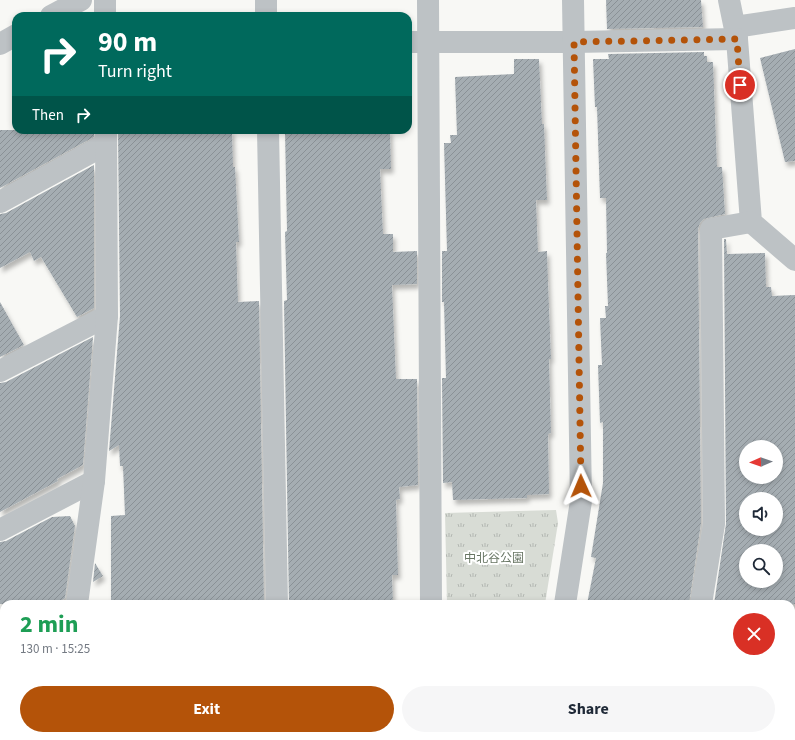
<!DOCTYPE html>
<meta charset="utf-8">
<style>
body{margin:0;font-family:"Source Sans 3","Noto Sans JP",sans-serif;background:#f6f6f7;color:#1f2937;height:100vh;display:flex;flex-direction:column;font-size:15px;white-space:nowrap}
*{box-sizing:border-box;margin:0}
p{font-size:13px;color:#747a83}
.icon{flex:none;width:22px;height:22px;fill:none;stroke:currentColor;stroke-width:2;stroke-linecap:round;stroke-linejoin:round}
.map{position:relative;flex:1;overflow:hidden}
.panel{position:absolute;left:0px;top:600px;width:795px;height:140px;display:flex;flex-direction:column;background:#fff;border-radius:12px 12px 0 0;box-shadow:0 2px 6px #0003}
.panel>*{flex:none}
.hud{position:absolute;left:12px;top:12px;width:400px;height:122px;border-radius:12px;box-shadow:0 2px 6px #0003;background:#00695c;color:#fff;overflow:hidden}
.needle{width:26px;rotate:268deg}
.tools{position:absolute;left:739px;top:440px;display:grid;gap:8px}
.tools a{display:grid;place-items:center;width:44px;height:44px;border-radius:50%;background:#fff;box-shadow:0 2px 6px #0003;font-size:20px}
.pin{position:absolute;display:grid;place-items:center;width:34px;height:34px;color:#fff;margin:-17px;border:2px solid #fff;border-radius:50%;box-shadow:0 1px 4px #0007}
.me{position:absolute;width:44px;margin:-22px;rotate:359deg;stroke-linejoin:round;filter:drop-shadow(0 0 3px #0008)}
.turn{display:flex;align-items:center;gap:14px;height:84px;padding:0 20px;font-size:18px}
.turn .icon{width:52px;height:52px;stroke-width:2.5}
.turn b{display:block;font-size:28px;line-height:34px}
.then{display:flex;align-items:center;height:38px;padding:0 20px;background:#0003;gap:8px;font-size:15px}
.round{display:grid;place-items:center;flex:none;width:42px;height:42px;border-radius:21px;background:#f6f6f7}
.head{display:flex;align-items:center;justify-content:space-between;height:68px;padding:0 20px}
h1{font-size:24px;font-weight:700;line-height:30px;color:#1e9e55}
.button{display:flex;gap:8px;margin-top:auto;padding:8px 20px}
.button a{flex:1;height:46px;border-radius:24px;background:#b45309;color:#fff;font-size:16px;font-weight:700;line-height:46px;text-align:center}
.button a+a{background:#f6f6f7;color:#1f2937}
.map>svg:first-child{display:block}
.park{fill:url(#park-tufts)}
.building{fill:url(#building-hatch);fill-rule:evenodd;filter:url(#shadow)}
.lines{fill:none;stroke-linecap:round;stroke-linejoin:round}
.minor{stroke:#bdc2c5;stroke-width:22}
.route{stroke:#b45309;stroke-width:7;stroke-dasharray:0 12.6}
.labels{text-anchor:middle;stroke-width:4;stroke-linejoin:round;paint-order:stroke}
.park-label{font-size:12px;fill:#687664;stroke:#fff}
</style>
<div class="map">
<svg width="795" height="740" viewBox="0 0 795 740">
<defs>
<pattern id="park-tufts" width="24" height="20" patternUnits="userSpaceOnUse"><rect width="24" height="20" fill="#d8dcd5"/><path d="M3 7l-1-3M5 7V3M7 7l1-3M15 17l-1-3M17 17v-4M19 17l1-3" fill="none" stroke="#b3b7b2"/></pattern>
<pattern id="building-hatch" width="6" height="6" patternUnits="userSpaceOnUse"><rect width="6" height="6" fill="#a5adb2"/><path d="M-1 1l2-2M0 6l6-6M5 7l2-2" fill="none" stroke="#8a9196"/></pattern>
<filter id="shadow"><feDropShadow dx="2.5" dy="4.5" stdDeviation="2" flood-color="#0004"/></filter>
</defs>
<rect width="100%" height="100%" fill="#f8f8f5"/>
<g class="park">
<polygon points="556,510 558,523 545,604 447,604 445,513"/>
<rect x="438" y="736" width="91" height="4"/>
</g>
<g class="building">
<polygon points="606,0 701,0 703,27 607,29"/>
<polygon points="795,49 795,161 785,162 760,58"/>
<polygon points="704,52 704,56 707,56 707,62 713,62 717,167 722,167 725,214 704,219 700,223 698,229 701,523 689,604 587,604 596,558 591,557 603,483 603,422 600,423 598,365 602,365 600,318 606,318 605,306 608,306 606,253 607,253 606,198 600,198 597,107 595,107 593,59 609,59 608,54"/>
<polygon points="514,59 539,59 542,124 544,124 547,200 536,200 538,252 547,251 548,282 551,359 549,359 551,433 548,434 549,494 527,495 527,498 453,500 452,482 443,483 442,378 446,378 444,302 442,302 442,251 447,251 444,143 451,143 450,135 457,135 455,77 514,74"/>
<polygon points="0,130 94,130 94,137 0,188"/>
<polygon points="118,130 232,130 233,167 235,167 239,242 236,242 238,302 259,301 264,604 111,604 111,516 125,515 123,466 120,466 119,445 109,451 120,316"/>
<polygon points="390,130 391,169 380,169 383,234 393,234 393,252 417,251 417,284 392,285 396,379 417,379 418,485 399,487 400,499 396,500 398,575 392,575 393,604 289,604 284,301 287,300 285,232 287,231 285,131"/>
<polygon points="94,165 94,308 77,317 41,257 34,261 30,252 0,268 0,214 6,213"/>
<path d="M724 239H726L727 254 765 253 766 287H771L772 296 795 295V604H714L726 524ZM746 447H776V477H746ZM746 499H776V529H746ZM746 551H776V581H746Z"/>
<polygon points="0,302 24,345 0,357"/>
<polygon points="93,337 83,465 57,479 58,481 0,512 0,383 6,382"/>
<polygon points="70,516 75,526 65,598 56,604 0,604 0,542 6,541 52,517"/>
<polygon points="95,563 103,576 93,582"/>
</g>
<g class="lines">
<g class="minor">
<polyline points="105,0 105,16"/>
<polyline points="266,0 266,16"/>
<polyline points="428,0 431,604"/>
<polyline points="729,0 737,39 751,222 795,260"/>
<polyline points="51,16 81,0"/>
<polyline points="735,27 795,18"/>
<polyline points="408,42 574,42 737,39"/>
<polyline points="0,44 16,35"/>
<polyline points="268,130 277,604"/>
<polyline points="0,202 106,144"/>
<polyline points="0,371 107,316"/>
<polyline points="0,530 94,481"/>
<polyline points="77,604 94,481 107,316 106,130"/>
<polyline points="565,604 581,501 573,0"/>
<polyline points="701,604 714,524 711,229 751,222"/>
<polyline points="791,650 795,650"/>
<polyline points="0,694 4,691"/>
<polyline points="53,740 54,736"/>
<polyline points="538,740 538,736"/>
<polyline points="692,740 693,736"/>
</g>
</g>
<g class="lines">
<polyline class="route" points="581,486 574,42 737,39 740,85"/>
</g>
<g class="labels">
<g class="park-label">
<text x="494" y="562">中北谷公園</text>
</g>
</g>
</svg>
<div class="tools">
<a><svg class="needle" viewBox="-14 -14 28 28"><path d="M0-13l5 13h-10z" fill="#e53935"/><path d="M0 13l5-13h-10z" fill="#747a83"/></svg></a>
<a><svg class="icon" aria-label="sound" viewBox="0 0 24 24"><path d="M4 9h4l5-4v14l-5-4H4zM17 9q2 3 0 6"/></svg></a>
<a><svg class="icon" aria-label="search" viewBox="0 0 24 24"><circle cx="10" cy="10" r="6"/><path d="M15 15l6 6"/></svg></a>
</div>
<div class="pin" style="left:740px;top:85px;background:#d93025"><svg class="icon" aria-label="arrive" viewBox="0 0 24 24"><path d="M6 21V4h12l-3 4 3 4H6"/></svg></div>
<svg class="me" style="left:581px;top:486px" viewBox="-20 -20 40 40"><path d="M0-17L14 15 0 8-14 15z" fill="#b45309" stroke="#fff" stroke-width="4"/></svg>
<div class="hud">
<div class="turn"><svg class="icon" aria-label="right" viewBox="0 0 24 24"><path d="M7 20v-9h11M14 6l5 5-5 5"/></svg><div><b>90 m</b>Turn right</div></div>
<div class="then">Then<svg class="icon" aria-label="right" viewBox="0 0 24 24"><path d="M7 20v-9h11M14 6l5 5-5 5"/></svg></div>
</div>
<section class="panel">
<div class="head"><div><h1>2 min</h1><p>130 m · 15:25</p></div><a class="round" style="background:#d93025;color:#fff"><svg class="icon" aria-label="close" viewBox="0 0 24 24"><path d="M6 6l12 12M18 6L6 18"/></svg></a></div>
<div class="button"><a>Exit</a><a>Share</a></div>
</section>
</div>
